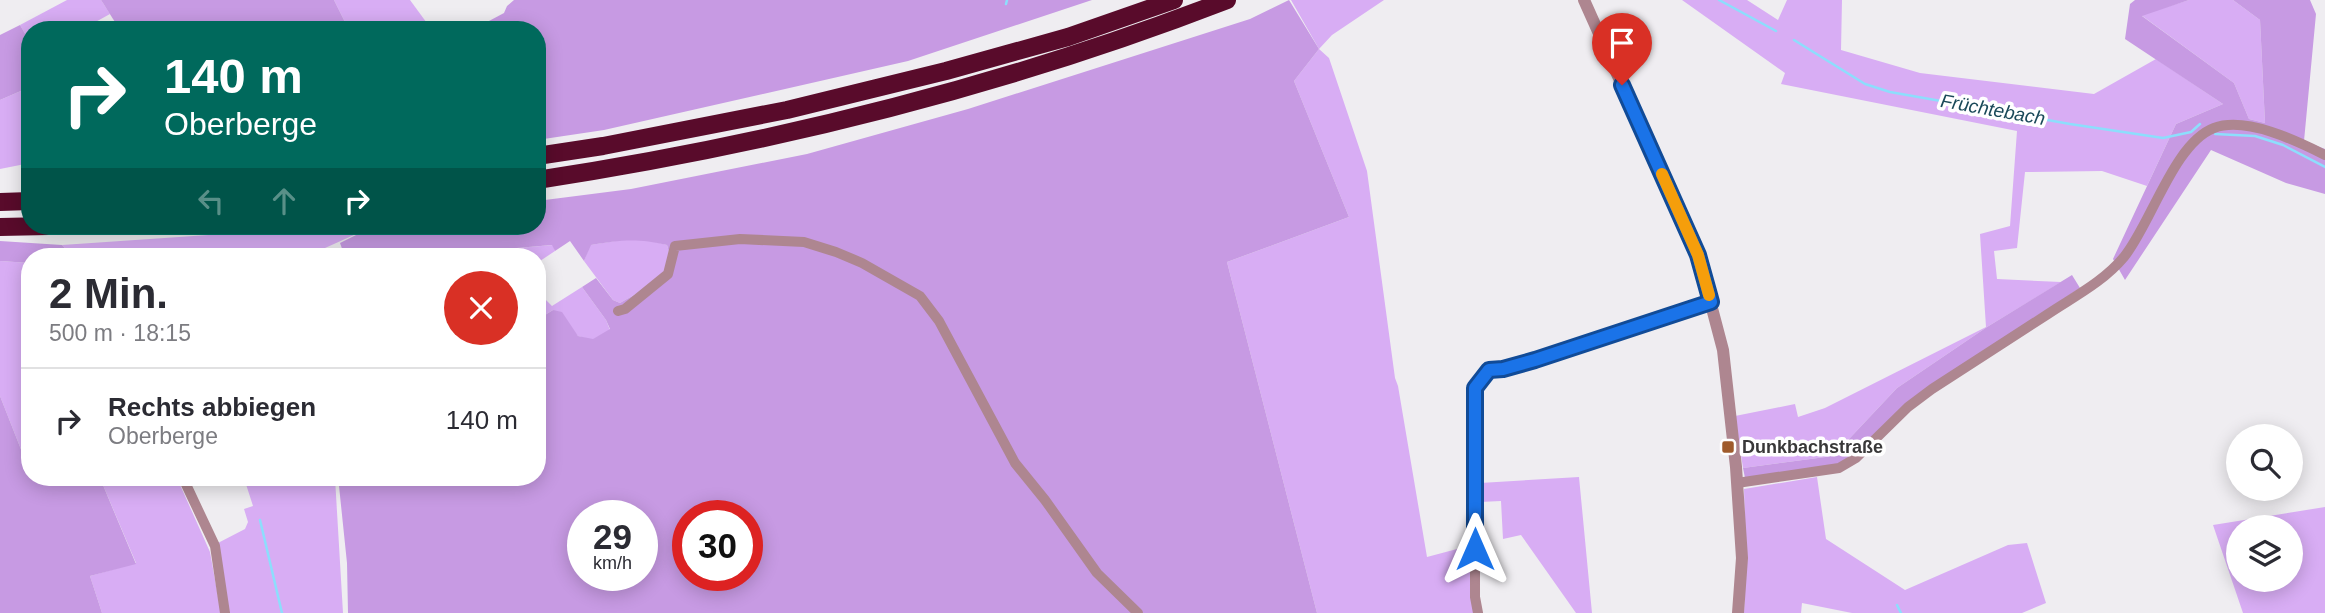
<!DOCTYPE html>
<html lang="de">
<meta charset="utf-8">
<style>
body{margin:0;font-family:Helvetica,sans-serif;background:#f2f2f3;color:#2b2b33;height:100vh;display:flex;flex-direction:column;font-size:26px;white-space:nowrap}
*{box-sizing:border-box;margin:0}
p{font-size:23px;color:#7c7c81}
.icon{flex:none;width:38px;height:38px;fill:none;stroke:currentColor;stroke-width:2;stroke-linecap:round;stroke-linejoin:round}
.map{position:relative;flex:1;overflow:hidden}
.details{position:absolute;left:21px;top:248px;width:525px;height:238px;display:flex;flex-direction:column;background:#fff;border-radius:28px;box-shadow:0 4px 18px #0003}
.details>*{flex:none}
.top-card{position:absolute;left:21px;top:21px;width:525px;height:214px;border-radius:28px;box-shadow:0 4px 18px #0003;background:#00695c;color:#fff;overflow:hidden}
.fabs{position:absolute;left:2226px;top:424px;display:grid;gap:14px}
.fabs a{display:grid;place-items:center;width:77px;height:77px;border-radius:50%;background:#fff;box-shadow:0 4px 18px #0003;font-size:35px}
.speed{position:absolute;left:567px;top:500px;display:flex;gap:14px;font-size:35px;font-weight:700;text-align:center}
.speed>*{display:grid;place-content:center;width:91px;height:91px;border-radius:50%;background:#fff;box-shadow:0 4px 18px #0003;line-height:1}
.speed small{font-size:18px;font-weight:400}
.speed .limit{border:10px solid #d22;background:#fff;color:#111}
.pin{position:absolute;display:grid;place-items:center;width:60px;height:60px;color:#fff;margin:-72px -30px;border-radius:50% 50% 50% 0;rotate:-45deg;box-shadow:0 0 7px #0007}
.pin .icon{rotate:45deg}
.me{position:absolute;width:77px;margin:-38px;rotate:0deg;stroke-linejoin:round;filter:drop-shadow(0 0 5px #0008)}
.turn{display:flex;align-items:center;gap:24px;height:147px;padding:0 28px;font-size:32px}
.turn .icon{width:91px;height:91px;stroke-width:2.5}
.turn b{display:block;font-size:49px;line-height:60px}
.lanes{display:flex;align-items:center;height:66px;padding:0 28px;background:#0003;justify-content:center;gap:35px;direction:ltr}
.lanes .off{opacity:.35}
.round{display:grid;place-items:center;flex:none;width:74px;height:74px;border-radius:37px;background:#f2f2f3}
.overview{display:flex;align-items:center;justify-content:space-between;height:119px;padding:0 28px}
h1{font-size:42px;font-weight:800;line-height:52px}
ul{padding:0;list-style:none}
li{display:flex;align-items:center;gap:21px;height:105px;padding:0 28px;border-top:2px solid #e1e1e2}
li div{flex:1}
li b{display:block;font-size:26px}
li em{font-style:normal}
.map>svg:first-child{display:block}
.green{fill:#d8adf4;fill-rule:evenodd}
.forest{fill:#c79ae3;fill-rule:evenodd}
.lines{fill:none;stroke-linecap:round;stroke-linejoin:round}
.stream{stroke:#8ddefc;stroke-width:2.5}
.minor{stroke:#ae8690;stroke-width:10}
.tertiary{stroke:#ae8690;stroke-width:12}
.motorway{stroke:#590b2b;stroke-width:18}
.route-casing{stroke:#114b97;stroke-width:18}
.route{stroke:#1a73e8;stroke-width:12}
.slow{stroke:#f59e0b;stroke-width:12}
.poi-dot{fill:#9f5b2c;stroke:#fff;stroke-width:2.5}
.labels{text-anchor:middle;stroke-width:7;stroke-linejoin:round;paint-order:stroke}
.poi-label{font-size:18px;font-weight:bold;fill:#393839;stroke:#fff;text-anchor:start}
.water-label{font-size:19px;font-style:italic;fill:#1a4959;stroke:#fff}
</style>
<div class="map">
<svg width="2325" height="613" viewBox="0 0 2325 613">
<rect width="100%" height="100%" fill="#efedf1"/>
<g class="green">
<polygon points="67,0 101,0 110,14 81,30 30,30 30,42 20,25"/>
<polygon points="334,0 410,0 432,30 349,30"/>
<polygon points="1291,0 1384,0 1332,35 1319,49 1329,58 1367,171 1395,378 1398,386 1427,557 1472,545 1474,613 1317,613 1227,262 1349,217 1294,81 1319,49"/>
<polygon points="1682,0 1747,0 1778,20 1787,0 1842,0 1841,50 1920,73 2094,94 2156,59 2223,104 2176,124 2147,186 2102,171 2025,172 2017,248 1994,251 1997,279 2061,282 1987,327 1897,388 1833,456 1743,468 1735,416 1795,404 1798,417 1825,408 1986,327 1980,234 2010,226 2017,131 1781,84 1785,73"/>
<polygon points="2189,0 2233,0 2260,20 2265,123 2249,119 2234,83 2141,15"/>
<polygon points="30,87 30,163 0,169 0,100"/>
<polygon points="341,226 374,226 305,257 73,257 62,245"/>
<path d="M644 239 667 245C678 277 643 289 620 303L613 300 584 261 590 245 621 240Z"/>
<polygon points="553,245 555,251 537,263 537,257 479,257 482,251"/>
<polygon points="0,261 30,263 30,454 22,452 0,396"/>
<polygon points="582,287 606,320 610,330 592,340 578,336 553,310 537,320 537,291 552,306"/>
<polygon points="1579,477 1592,613 1576,613 1521,535 1503,539 1501,501 1480,502 1480,483"/>
<polygon points="1817,477 1826,539 1905,590 2008,545 2027,543 2046,603 2022,613 1852,613 1802,603 1801,613 1744,613 1746,564 1744,489"/>
<polygon points="100,478 177,478 210,552 221,613 102,613 90,576 136,563"/>
<polygon points="244,478 335,478 343,613 227,613 216,544 245,529 248,522 244,509 253,506"/>
<path d="M2325 507V613H2243L2213 525ZM2238 527H2291V579H2238Z"/>
</g>
<g class="forest">
<polygon points="101,0 334,0 349,30 120,30"/>
<polygon points="514,0 1092,0 908,61 604,130 537,140 537,30 472,30 504,13 507,6"/>
<path d="M1289 0 1319 49 1294 81 1349 217 1227 262 1317 613H348L347 563 339 486 369 478H537V320L553 310 562 312 578 336 593 339 610 329 606 320 582 287 596 278 613 300 620 303C643 289 678 277 667 245 638 238 619 240 591 245L584 261 570 241 555 251 552 245 482 251 479 257H345L340 243 374 226H537V201L631 189 807 154 968 109 1250 19ZM583 516H642V576H583ZM688 516H747V576H688Z"/>
<polygon points="2135,0 2189,0 2142,16 2234,83 2249,119 2265,123 2260,20 2233,0 2310,0 2316,14 2304,141 2325,149 2325,194 2286,183 2211,150 2125,280 2113,259 2176,124 2223,104 2125,39 2130,4"/>
<polygon points="20,25 30,42 30,87 0,100 0,35"/>
<polygon points="0,241 62,245 73,257 30,257 30,263 0,261"/>
<polygon points="2072,275 2080,288 1932,385 1852,455 1838,464 1745,478 1743,468 1833,456 1897,388 1987,327"/>
<polygon points="0,396 22,452 30,454 30,478 100,478 136,564 90,576 102,613 0,613"/>
</g>
<g class="lines">
<g class="stream">
<polyline points="1719,0 1776,31"/>
<polyline points="1006,4 1007,0"/>
<polyline points="1794,40 1865,84 1890,92 2070,124 2163,138 2191,132 2200,124"/>
<polyline points="2215,134 2255,136 2283,145 2325,167"/>
<polyline points="260,520 282,613"/>
<polyline points="1897,605 1901,613"/>
</g>
<g class="minor">
<polyline points="618,311 625,309 668,274 675,246 740,239 804,242 836,252 862,263 920,296 939,321 1015,463 1045,500 1097,573 1138,613"/>
<polyline points="183,478 215,546 225,613"/>
<path d="M1737 483 1839 468 1856 458 1908 407 1932 389C1971 364 2009 339 2048 314 2075 296 2103 282 2124 257 2151 224 2174 143 2214 128 2246 116 2297 141 2325 155"/>
<polyline points="1478,613 1475,597 1475,388 1489,370 1503,369 1535,360 1711,302"/>
</g>
<polyline class="tertiary" points="1584,0 1698,255 1723,350 1736,467 1742,558 1738,613"/>
<g class="motorway">
<polyline points="537,156 603,146 787,110 946,71 1068,37 1174,0"/>
<path d="M537 180C772 144 1005 86 1227 0"/>
<polyline points="0,202 30,201"/>
<polyline points="0,227 48,226"/>
</g>
</g>
<g class="lines">
<g class="route-casing">
<polyline id="route" points="1475,549 1475,388 1489,370 1503,369 1535,360 1711,302 1698,255 1622,85"/>
</g>
<use href="#route" class="route"/>
<polyline class="slow" points="1662,174 1698,255 1709,295"/>
</g>
<rect class="poi-dot" x="1721" y="440" width="14" height="14" rx="3.5"/>
<g class="labels">
<g class="poi-label">
<text x="1742" y="453">Dunkbachstraße</text>
</g>
<g class="water-label">
<text transform="translate(1993 109) rotate(10)" y="7">Früchtebach</text>
</g>
</g>
</svg>
<div class="fabs">
<a><svg class="icon" aria-label="search" viewBox="0 0 24 24"><circle cx="10" cy="10" r="6"/><path d="M15 15l6 6"/></svg></a>
<a><svg class="icon" aria-label="layers" viewBox="0 0 24 24"><path d="M12 4l9 5-9 5-9-5zM3 14l9 5 9-5"/></svg></a>
</div>
<div class="speed"><div>29<small>km/h</small></div><div class="limit">30</div></div>
<div class="pin" style="left:1622px;top:85px;background:#d93025"><svg class="icon" aria-label="arrive" viewBox="0 0 24 24"><path d="M6 21V4h12l-3 4 3 4H6"/></svg></div>
<svg class="me" style="left:1475px;top:549px" viewBox="-20 -20 40 40"><path d="M0-17L14 15 0 8-14 15z" fill="#1a73e8" stroke="#fff" stroke-width="4"/></svg>
<div class="top-card">
<div class="turn"><svg class="icon" aria-label="right" viewBox="0 0 24 24"><path d="M7 20v-9h11M14 6l5 5-5 5"/></svg><div><b>140 m</b>Oberberge</div></div>
<div class="lanes"><svg class="icon off" aria-label="left" viewBox="0 0 24 24"><path d="M17 20v-9H6M10 6l-5 5 5 5"/></svg><svg class="icon off" aria-label="ahead" viewBox="0 0 24 24"><path d="M12 20V5M6 11l6-6 6 6"/></svg><svg class="icon" aria-label="right" viewBox="0 0 24 24"><path d="M7 20v-9h11M14 6l5 5-5 5"/></svg></div>
</div>
<section class="details">
<div class="overview"><div><h1>2 Min.</h1><p>500 m · 18:15</p></div><a class="round" style="background:#d93025;color:#fff"><svg class="icon" aria-label="close" viewBox="0 0 24 24"><path d="M6 6l12 12M18 6L6 18"/></svg></a></div>
<ul>
<li><svg class="icon" aria-label="right" viewBox="0 0 24 24"><path d="M7 20v-9h11M14 6l5 5-5 5"/></svg><div><b>Rechts abbiegen</b><p>Oberberge</p></div><em>140 m</em></li>
</ul>
</section>
</div>
